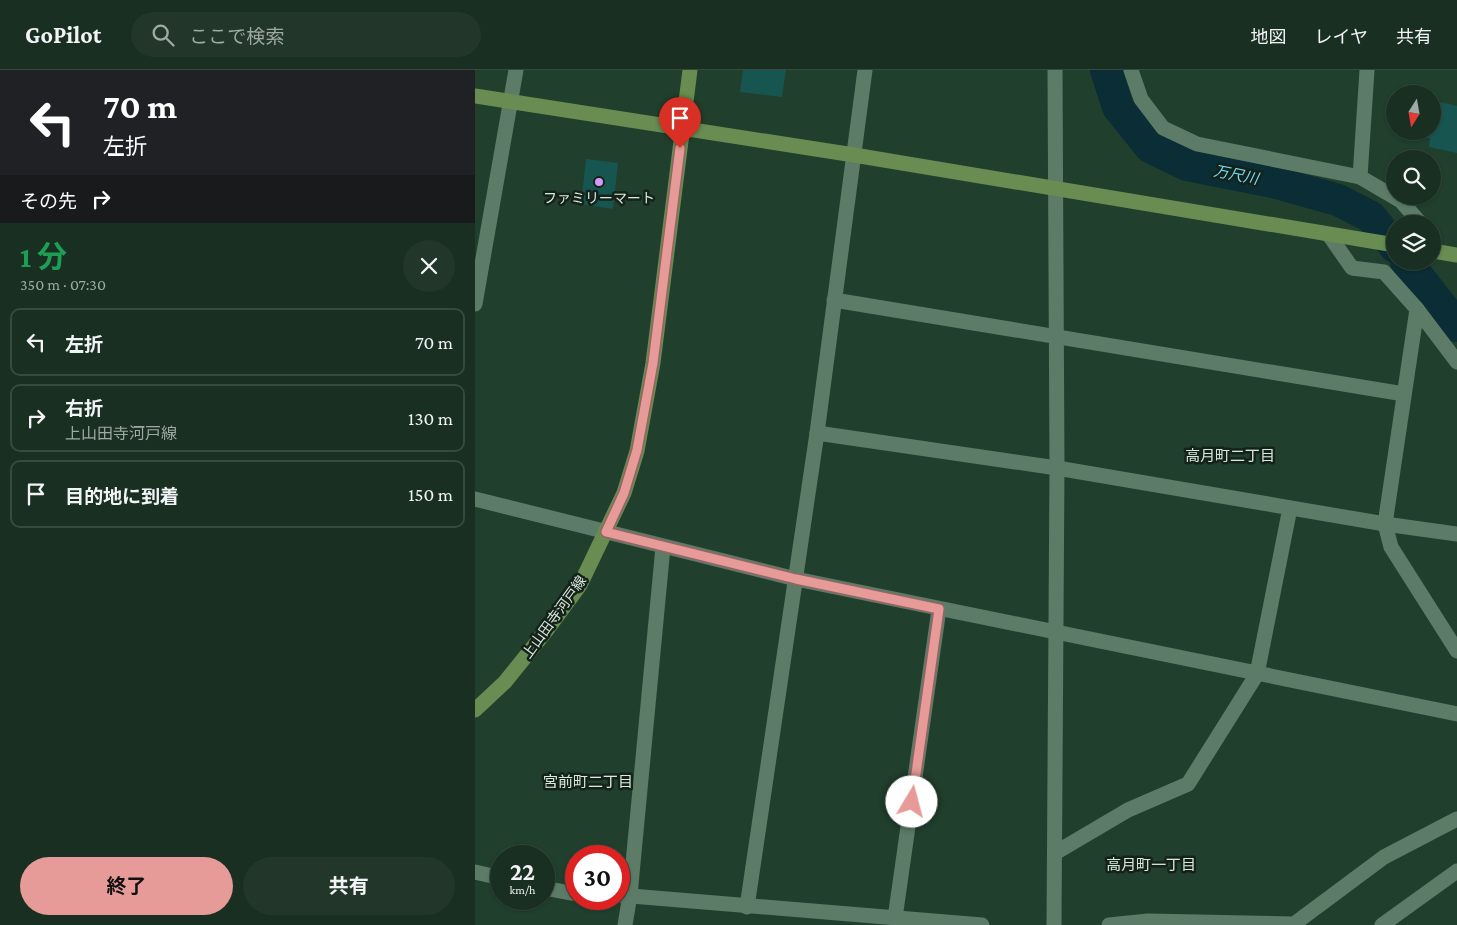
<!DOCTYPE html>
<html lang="ja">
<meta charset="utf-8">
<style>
body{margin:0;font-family:"Crimson Pro","Noto Sans JP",serif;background:#22372a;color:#f1f3f6;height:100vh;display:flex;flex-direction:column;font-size:19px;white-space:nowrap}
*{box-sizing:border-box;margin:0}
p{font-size:16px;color:#9fa9a5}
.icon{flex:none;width:28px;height:28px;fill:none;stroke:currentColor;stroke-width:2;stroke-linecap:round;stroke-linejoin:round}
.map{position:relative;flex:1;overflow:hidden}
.sheet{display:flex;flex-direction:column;background:#192f22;width:475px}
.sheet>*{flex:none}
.top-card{background:#202124;color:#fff;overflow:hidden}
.needle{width:32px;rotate:191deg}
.buttons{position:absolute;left:911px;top:15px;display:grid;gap:10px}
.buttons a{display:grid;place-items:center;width:55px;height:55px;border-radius:50%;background:#192f22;box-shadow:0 1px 4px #0004,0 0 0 1px #374a40;font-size:25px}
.speed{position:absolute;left:15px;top:775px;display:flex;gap:10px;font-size:25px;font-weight:700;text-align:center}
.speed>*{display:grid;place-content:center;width:65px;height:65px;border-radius:50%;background:#192f22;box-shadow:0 1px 4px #0004,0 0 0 1px #374a40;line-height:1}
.speed small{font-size:12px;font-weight:400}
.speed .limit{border:8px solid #d22;background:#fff;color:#111}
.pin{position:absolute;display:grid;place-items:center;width:42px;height:42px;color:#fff;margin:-51px -21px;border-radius:50% 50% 50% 0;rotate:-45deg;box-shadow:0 0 5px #0007}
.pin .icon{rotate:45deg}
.me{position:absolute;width:55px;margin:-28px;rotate:8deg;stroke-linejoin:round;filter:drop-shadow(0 0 4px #0008)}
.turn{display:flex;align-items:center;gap:18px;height:105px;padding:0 20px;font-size:22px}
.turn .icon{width:65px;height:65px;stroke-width:2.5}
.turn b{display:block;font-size:35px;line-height:42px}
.then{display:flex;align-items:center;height:48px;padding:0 20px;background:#0003;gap:10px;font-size:19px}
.round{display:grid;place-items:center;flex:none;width:52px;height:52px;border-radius:26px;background:#22372a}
.headline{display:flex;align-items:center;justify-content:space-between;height:85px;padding:0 20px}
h1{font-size:30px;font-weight:700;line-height:38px;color:#1e9e55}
.primary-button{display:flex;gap:10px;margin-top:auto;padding:10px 20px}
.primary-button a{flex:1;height:58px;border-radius:30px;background:#e69b98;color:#111;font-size:20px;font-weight:700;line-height:58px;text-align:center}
.primary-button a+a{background:#22372a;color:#f1f3f6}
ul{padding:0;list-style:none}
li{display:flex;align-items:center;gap:15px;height:68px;margin:0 10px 8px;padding:0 10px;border:2px solid #374a40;border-radius:10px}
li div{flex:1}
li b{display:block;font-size:19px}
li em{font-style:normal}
header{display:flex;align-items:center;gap:30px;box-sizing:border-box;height:70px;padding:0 25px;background:#192f22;border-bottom:1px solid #374a40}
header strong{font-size:24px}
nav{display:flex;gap:28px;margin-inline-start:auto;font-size:18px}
.search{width:350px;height:45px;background:#22372a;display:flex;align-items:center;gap:12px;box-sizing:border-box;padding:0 18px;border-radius:28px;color:#9fa9a5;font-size:19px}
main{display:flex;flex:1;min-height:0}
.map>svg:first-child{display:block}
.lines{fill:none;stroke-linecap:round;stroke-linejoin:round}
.river{stroke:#0b2d35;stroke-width:32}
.building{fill:#175551}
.street{stroke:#5c7c68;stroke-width:15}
.secondary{stroke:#688c51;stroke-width:15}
.route-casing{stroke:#966563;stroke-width:12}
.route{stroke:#e69b98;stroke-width:9}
.poi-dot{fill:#d69bfa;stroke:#15221a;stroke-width:2}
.labels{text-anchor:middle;stroke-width:5;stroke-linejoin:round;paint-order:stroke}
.poi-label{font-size:14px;fill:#d8eade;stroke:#15221a}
.street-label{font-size:14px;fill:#d8eade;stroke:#15221a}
.water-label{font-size:15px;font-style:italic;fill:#72dcfb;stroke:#15221a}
.neighbourhood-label{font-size:15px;fill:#d8eade;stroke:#15221a}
</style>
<header>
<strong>GoPilot</strong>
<div class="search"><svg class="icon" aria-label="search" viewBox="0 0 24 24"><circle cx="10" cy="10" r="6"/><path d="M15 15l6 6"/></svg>ここで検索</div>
<nav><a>地図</a><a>レイヤ</a><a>共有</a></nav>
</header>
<main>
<section class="sheet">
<div class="top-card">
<div class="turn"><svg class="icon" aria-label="left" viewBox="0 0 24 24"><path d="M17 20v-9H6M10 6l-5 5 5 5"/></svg><div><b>70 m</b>左折</div></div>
<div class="then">その先<svg class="icon" aria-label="right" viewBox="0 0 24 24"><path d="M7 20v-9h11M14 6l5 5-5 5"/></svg></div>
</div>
<div class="headline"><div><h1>1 分</h1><p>350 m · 07:30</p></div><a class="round"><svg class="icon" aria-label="close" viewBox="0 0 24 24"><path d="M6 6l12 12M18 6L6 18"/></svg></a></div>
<ul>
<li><svg class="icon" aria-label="left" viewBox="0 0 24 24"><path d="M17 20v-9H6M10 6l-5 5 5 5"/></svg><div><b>左折</b></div><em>70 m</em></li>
<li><svg class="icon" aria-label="right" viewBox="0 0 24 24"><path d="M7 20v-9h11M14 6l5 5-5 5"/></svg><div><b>右折</b><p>上山田寺河戸線</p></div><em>130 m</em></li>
<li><svg class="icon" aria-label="arrive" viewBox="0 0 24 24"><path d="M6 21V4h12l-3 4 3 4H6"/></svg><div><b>目的地に到着</b></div><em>150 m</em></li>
</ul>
<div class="primary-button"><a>終了</a><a>共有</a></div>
</section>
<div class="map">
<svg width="982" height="855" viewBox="0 0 982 855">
<rect width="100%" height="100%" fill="#213f2d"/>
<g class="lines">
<g class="river">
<polyline points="631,0 643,37 675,77 712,95 798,112 863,130 896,147 920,177"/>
<polyline points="931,191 982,256"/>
</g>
</g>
<g class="building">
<polygon points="268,0 311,0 307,27 265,22"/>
<polygon points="965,32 982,36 982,83 954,77 955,68 925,62 958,61 958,37 964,38"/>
<polygon points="111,89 143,93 138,139 106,134"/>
</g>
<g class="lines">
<g class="street">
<polyline points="656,0 666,29 688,58 722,74 885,107"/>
<polyline points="892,0 885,107 926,131 946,154"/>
<polyline points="854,165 877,198 909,202 942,239 910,454 916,477 982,581"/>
<polyline points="359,230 929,324"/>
<polyline points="0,234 41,0"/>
<polyline points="942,239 982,292"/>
<polyline points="342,363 582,398 910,454 982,464"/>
<polyline points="0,429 321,509 982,644"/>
<polyline points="580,783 653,740 713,714 782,604 815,438"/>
<polyline points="0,802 26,808"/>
<polyline points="69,818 101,824"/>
<polyline points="144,825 507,855"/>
<polyline points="272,837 342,363 390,0"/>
<polyline points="420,848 464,539"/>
<polyline points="150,855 155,825 188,477"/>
<polyline points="579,855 582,398 580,0"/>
<polyline points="634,855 673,851 819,854 909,787 982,749"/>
<polyline points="907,855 982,801"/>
</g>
<g class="secondary">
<polyline points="0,26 379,85 920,175"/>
<polyline points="958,181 982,185"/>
<polyline points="0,640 30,612 71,561 105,515 149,423 162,381 178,293 215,0"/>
</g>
</g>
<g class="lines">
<g class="route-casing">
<polyline id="route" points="205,78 178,293 162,380 149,423 131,462 321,509 464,539 437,732"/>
</g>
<use href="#route" class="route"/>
</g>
<circle class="poi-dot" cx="124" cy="112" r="5"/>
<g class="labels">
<g class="poi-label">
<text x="124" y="133">ファミリーマート</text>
</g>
<g class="street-label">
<text transform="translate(79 547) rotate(-54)" y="5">上山田寺河戸線</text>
</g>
<g class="water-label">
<text transform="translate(761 105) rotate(11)" y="5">万尺川</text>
</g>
<g class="neighbourhood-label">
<text x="755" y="391">高月町二丁目</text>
<text x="113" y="717">宮前町二丁目</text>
<text x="676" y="800">高月町一丁目</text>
</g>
</g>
</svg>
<div class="buttons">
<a><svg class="needle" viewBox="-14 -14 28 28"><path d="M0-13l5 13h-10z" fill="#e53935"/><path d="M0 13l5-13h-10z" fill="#9fa9a5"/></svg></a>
<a><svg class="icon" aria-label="search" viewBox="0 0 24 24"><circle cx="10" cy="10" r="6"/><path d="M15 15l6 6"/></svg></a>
<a><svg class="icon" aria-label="layers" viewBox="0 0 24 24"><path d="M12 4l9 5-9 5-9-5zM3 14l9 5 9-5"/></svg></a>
</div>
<div class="speed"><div>22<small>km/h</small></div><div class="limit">30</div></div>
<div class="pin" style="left:205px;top:78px;background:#d93025"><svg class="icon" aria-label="arrive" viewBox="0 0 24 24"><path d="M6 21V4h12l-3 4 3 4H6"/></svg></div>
<svg class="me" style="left:437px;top:732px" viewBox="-20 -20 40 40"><circle r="19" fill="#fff"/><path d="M0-13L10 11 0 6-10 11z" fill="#e69b98"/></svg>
</div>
</main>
